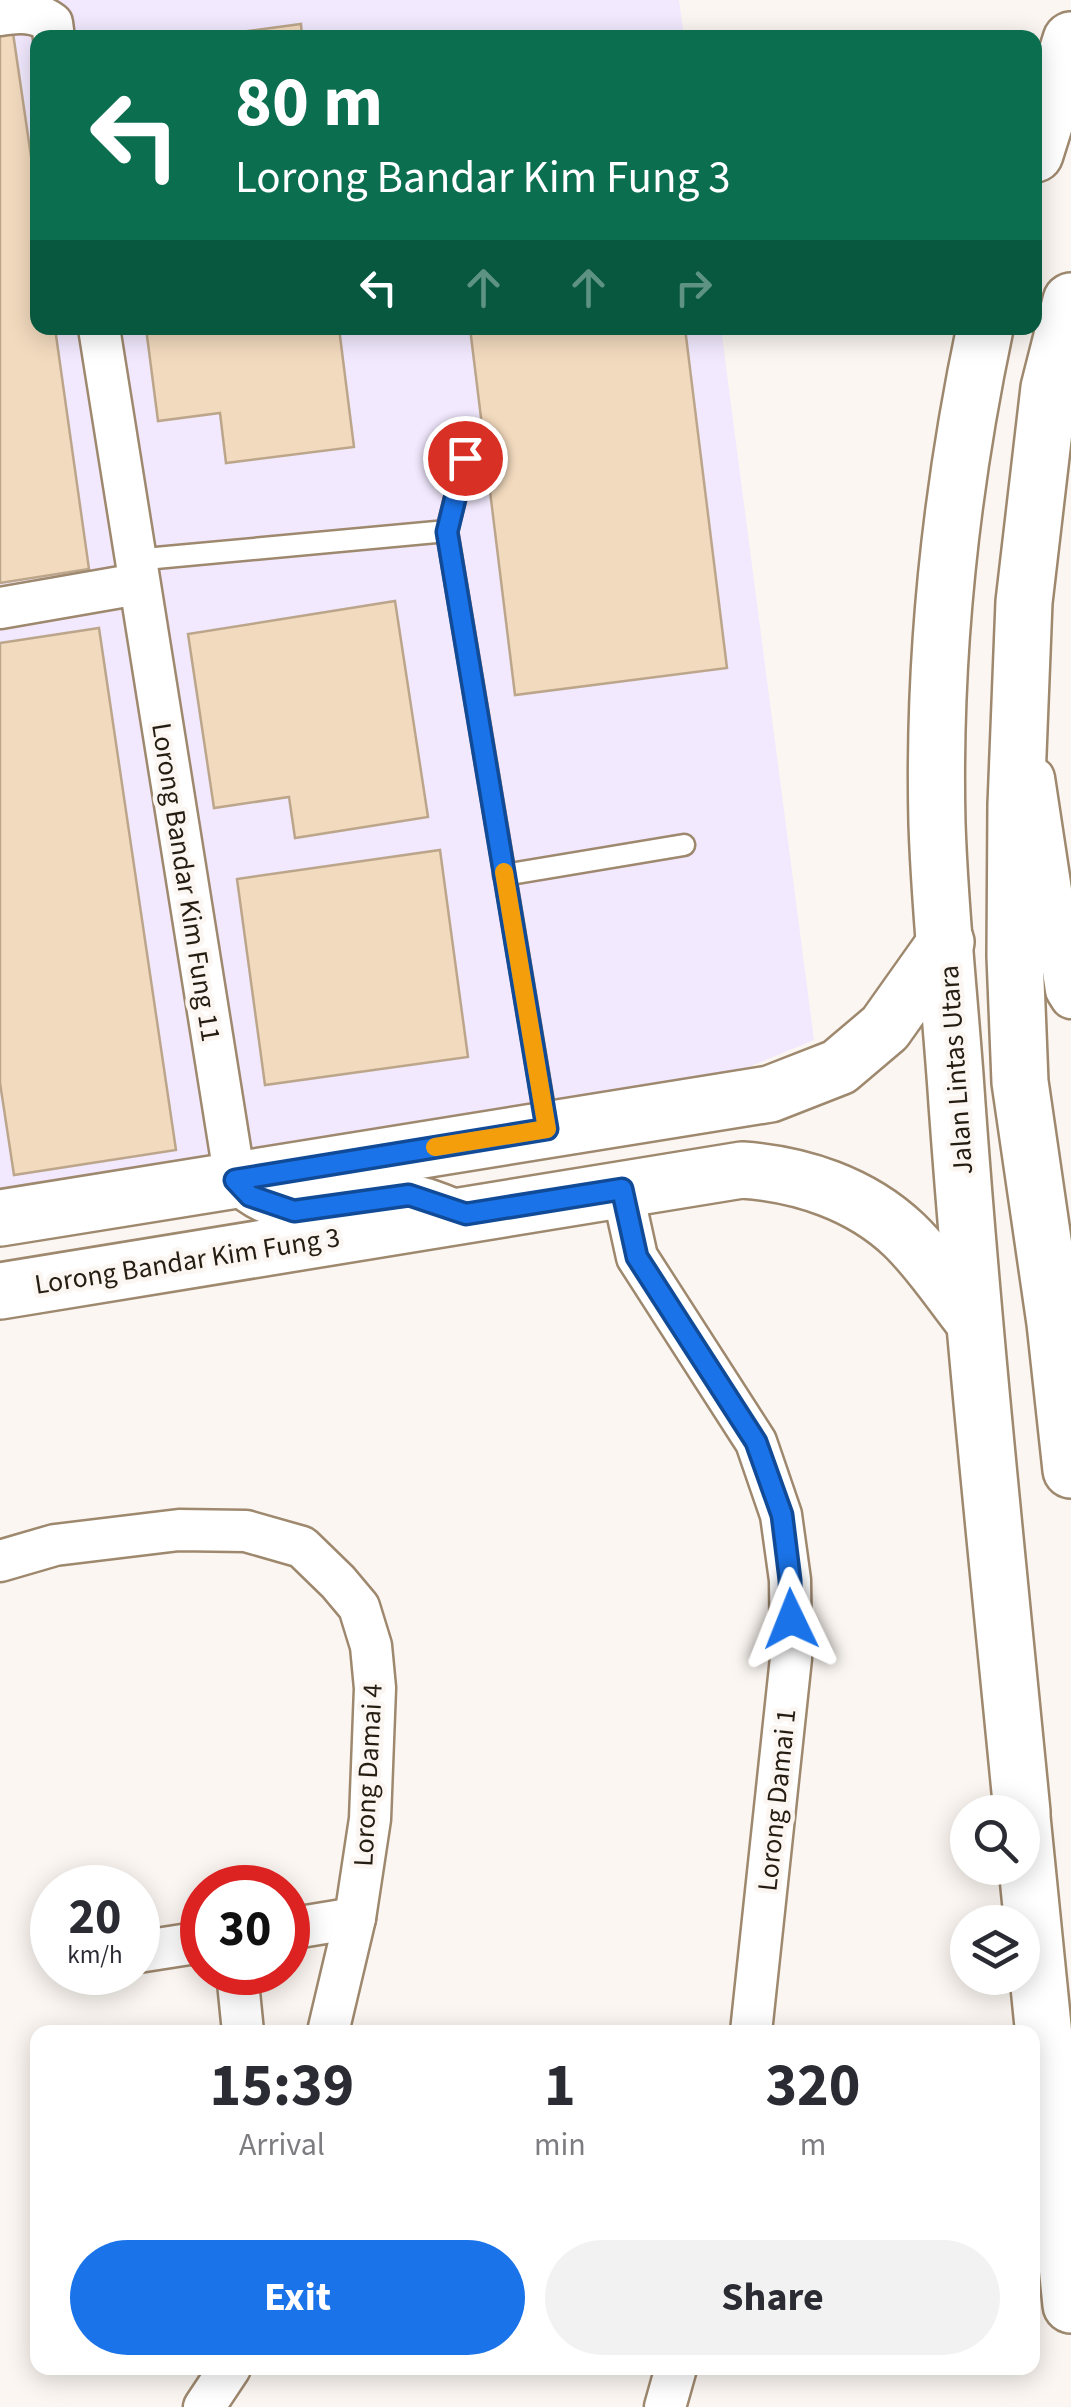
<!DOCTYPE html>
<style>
body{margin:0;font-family:"Source Sans 3",sans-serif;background:#f2f2f3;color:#2b2b33;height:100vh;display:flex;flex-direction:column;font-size:38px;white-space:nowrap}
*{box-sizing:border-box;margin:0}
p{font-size:32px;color:#7c7c81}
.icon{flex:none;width:55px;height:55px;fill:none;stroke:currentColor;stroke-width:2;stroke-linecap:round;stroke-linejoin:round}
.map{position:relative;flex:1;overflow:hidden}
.sheet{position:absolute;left:30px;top:2025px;width:1010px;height:350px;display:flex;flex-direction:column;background:#fff;border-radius:20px;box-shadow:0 5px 25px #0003}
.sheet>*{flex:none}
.banner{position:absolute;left:30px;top:30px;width:1012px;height:305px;border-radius:20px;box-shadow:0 5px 25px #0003;background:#0b6e4f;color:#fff;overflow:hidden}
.buttons{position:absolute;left:950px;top:1795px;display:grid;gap:20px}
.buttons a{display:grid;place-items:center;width:90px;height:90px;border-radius:50%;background:#fff;box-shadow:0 5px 25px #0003;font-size:50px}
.speed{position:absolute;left:30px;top:1865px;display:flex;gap:20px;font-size:50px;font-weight:700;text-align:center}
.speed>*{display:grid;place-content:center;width:130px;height:130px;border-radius:50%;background:#fff;box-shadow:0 5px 25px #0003;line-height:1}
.speed small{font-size:25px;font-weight:400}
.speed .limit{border:15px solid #d22;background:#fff;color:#111}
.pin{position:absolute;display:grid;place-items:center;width:85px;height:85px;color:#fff;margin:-42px;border:5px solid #fff;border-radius:50%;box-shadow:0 2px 10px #0007}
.me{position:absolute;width:110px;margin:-55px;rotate:358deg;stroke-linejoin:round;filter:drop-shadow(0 0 8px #0008)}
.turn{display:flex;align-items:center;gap:35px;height:210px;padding:0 40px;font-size:45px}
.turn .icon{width:130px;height:130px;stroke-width:2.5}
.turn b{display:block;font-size:70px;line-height:85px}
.lanes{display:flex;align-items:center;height:95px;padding:0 40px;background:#0003;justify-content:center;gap:50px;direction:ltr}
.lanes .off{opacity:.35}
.eta{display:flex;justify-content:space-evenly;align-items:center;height:170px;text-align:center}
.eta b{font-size:60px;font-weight:700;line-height:70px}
.cta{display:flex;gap:20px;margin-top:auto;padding:20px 40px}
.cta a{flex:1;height:115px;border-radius:60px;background:#1a73e8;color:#fff;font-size:40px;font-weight:700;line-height:115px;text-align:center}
.cta a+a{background:#f2f2f3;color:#2b2b33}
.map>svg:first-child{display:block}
.commercial{fill:#f2e9fe}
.building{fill:#f2dabe;stroke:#bca68b;stroke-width:2.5}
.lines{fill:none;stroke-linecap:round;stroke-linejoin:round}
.service-casing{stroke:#9e886e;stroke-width:25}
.minor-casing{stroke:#9e886e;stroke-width:45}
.secondary-casing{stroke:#9e886e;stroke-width:60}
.primary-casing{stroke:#9e886e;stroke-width:60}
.service{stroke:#fff;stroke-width:20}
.minor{stroke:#fff;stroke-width:40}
.secondary{stroke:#fff;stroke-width:55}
.primary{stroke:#fff;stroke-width:55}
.route-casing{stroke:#114b97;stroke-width:25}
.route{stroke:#1a73e8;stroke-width:18}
.slow{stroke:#f59e0b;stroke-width:18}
.labels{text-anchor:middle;stroke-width:9;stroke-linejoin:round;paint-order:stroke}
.street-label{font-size:28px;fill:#251d12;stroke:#fbf6f1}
</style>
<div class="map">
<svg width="1071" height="2407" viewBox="0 0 1071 2407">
<rect width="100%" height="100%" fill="#fbf6f1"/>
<polygon class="commercial" points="0,0 679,0 684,37 38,38 38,328 721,328 814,1040 737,1072 0,1204"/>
<g class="building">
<polygon points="301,24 302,38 194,38"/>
<polygon points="13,33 38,204 38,328 55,328 89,569 0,583 0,35"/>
<polygon points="146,328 339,328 354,447 226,463 220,413 158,421"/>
<polygon points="470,328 685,328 727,668 515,695"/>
<polygon points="395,601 428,817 295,838 289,797 214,808 188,634"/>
<polygon points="99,628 176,1150 14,1175 0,1083 0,643"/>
<polygon points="440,850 468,1057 265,1085 237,879"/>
</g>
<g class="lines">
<g class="service-casing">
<g id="service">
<polyline points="465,458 447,531 547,1127"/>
<polyline points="134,560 447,531"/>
<polyline points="504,875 684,845"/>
</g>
</g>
<g class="minor-casing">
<g id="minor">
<path d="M0 15C19 12 36 11 52 23L54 38"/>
<path d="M99 328 235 1180C284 1233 343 1197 404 1195 423 1195 446 1207 464 1213"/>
<polyline points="0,608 138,584"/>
<polyline points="1034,778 1066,990 1071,998"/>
<polyline points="622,1189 637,1257 756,1442 781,1515 790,1580 791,1658 751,2032"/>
<polyline points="0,1561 55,1545 179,1530 246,1531 302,1547 338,1582 359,1607 371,1646 375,1688 370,1819 355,1918 328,2032"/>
<polyline points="288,1929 355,1918"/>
<polyline points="138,1952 202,1942"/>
<polyline points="237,1972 243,2032"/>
<polyline points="204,2407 230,2368"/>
<polyline points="665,2407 676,2368"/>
</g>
</g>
<g class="secondary-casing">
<g id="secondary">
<polyline points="0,1218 770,1094 839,1067 885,1028 946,942"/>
<path d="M0 1291 742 1170C801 1174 861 1194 904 1235 929 1259 950 1291 972 1319"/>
</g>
</g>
<g class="primary-casing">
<g id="primary">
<polyline points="1035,154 1071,40"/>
<polyline points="1071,301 1049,388 1024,602 1016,805 1015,956 1020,1082 1055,1323 1071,1470"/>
<path d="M985 328C951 489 933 658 937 824 940 917 951 1011 957 1104 974 1340 999 1576 1022 1812"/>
<polyline points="1022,1817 1071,2305"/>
</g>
</g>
<use href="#service" class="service"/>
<use href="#minor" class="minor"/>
<use href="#secondary" class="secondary"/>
<use href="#primary" class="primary"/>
</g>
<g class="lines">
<g class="route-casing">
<polyline id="route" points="465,458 447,532 547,1129 235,1180 250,1196 294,1211 409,1195 466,1214 622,1189 637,1257 756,1442 782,1515 790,1580 791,1619"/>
</g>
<use href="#route" class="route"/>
<polyline class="slow" points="435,1147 547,1129 504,872"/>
</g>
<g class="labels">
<g class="street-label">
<text transform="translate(187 882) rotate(81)" y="10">Lorong Bandar Kim Fung 11</text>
<text transform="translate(955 1070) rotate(-94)" y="10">Jalan Lintas Utara</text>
<text transform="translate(187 1260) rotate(-9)" y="10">Lorong Bandar Kim Fung 3</text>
<text transform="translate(367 1775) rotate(-87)" y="10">Lorong Damai 4</text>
<text transform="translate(776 1800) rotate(-84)" y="10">Lorong Damai 1</text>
</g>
</g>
</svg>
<div class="buttons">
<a><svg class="icon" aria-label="search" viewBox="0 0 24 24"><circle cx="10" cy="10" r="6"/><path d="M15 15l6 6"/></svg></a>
<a><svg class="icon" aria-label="layers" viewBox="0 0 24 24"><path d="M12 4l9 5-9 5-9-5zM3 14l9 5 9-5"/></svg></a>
</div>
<div class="speed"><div>20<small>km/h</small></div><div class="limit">30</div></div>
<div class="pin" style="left:465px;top:458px;background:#d93025"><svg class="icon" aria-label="arrive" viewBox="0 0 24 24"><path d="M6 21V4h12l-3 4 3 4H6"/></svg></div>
<svg class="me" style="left:791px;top:1619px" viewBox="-20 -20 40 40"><path d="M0-17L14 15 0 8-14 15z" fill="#1a73e8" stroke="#fff" stroke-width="4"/></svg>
<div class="banner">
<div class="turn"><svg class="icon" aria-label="left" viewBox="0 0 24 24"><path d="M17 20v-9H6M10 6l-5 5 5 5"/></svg><div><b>80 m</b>Lorong Bandar Kim Fung 3</div></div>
<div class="lanes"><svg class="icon" aria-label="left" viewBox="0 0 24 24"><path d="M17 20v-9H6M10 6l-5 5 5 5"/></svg><svg class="icon off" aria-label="ahead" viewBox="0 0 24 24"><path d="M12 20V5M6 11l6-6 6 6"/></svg><svg class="icon off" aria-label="ahead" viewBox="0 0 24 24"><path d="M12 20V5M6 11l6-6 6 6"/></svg><svg class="icon off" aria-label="right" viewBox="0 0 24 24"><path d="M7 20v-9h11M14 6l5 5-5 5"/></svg></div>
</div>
<section class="sheet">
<div class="eta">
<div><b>15:39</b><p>Arrival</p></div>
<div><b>1</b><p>min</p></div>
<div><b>320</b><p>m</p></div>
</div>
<div class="cta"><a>Exit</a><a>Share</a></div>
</section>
</div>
